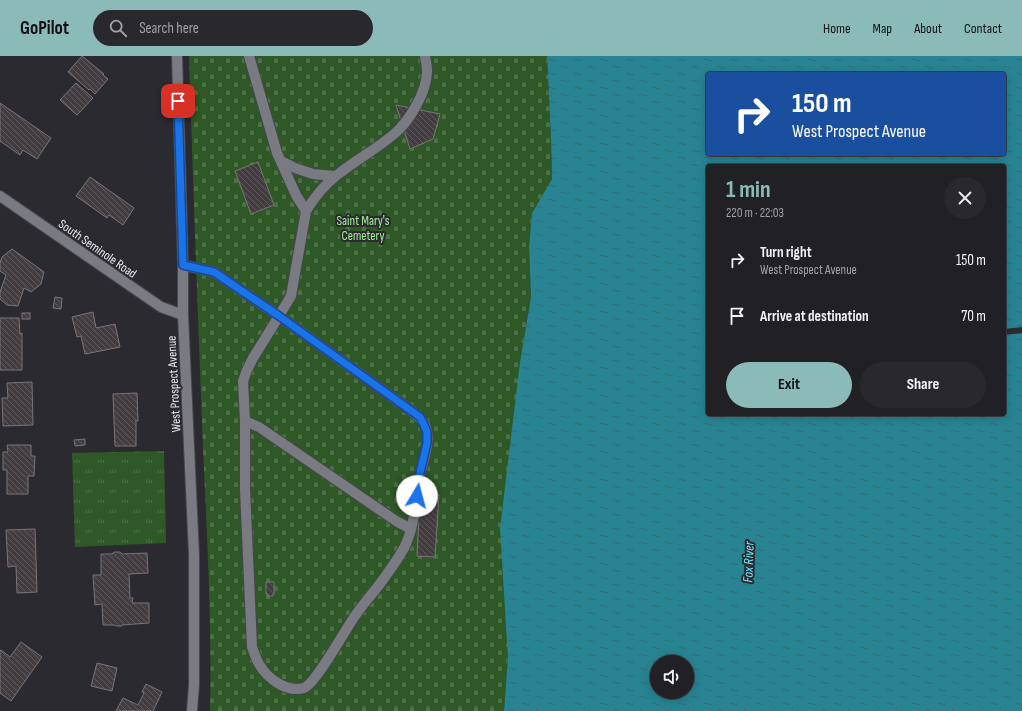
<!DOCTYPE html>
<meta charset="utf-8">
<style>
body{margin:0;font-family:"Sofia Sans Condensed",sans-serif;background:#28282d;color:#f1f3f6;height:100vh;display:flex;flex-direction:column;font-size:15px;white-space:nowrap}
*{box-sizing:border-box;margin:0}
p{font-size:13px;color:#a2a3a7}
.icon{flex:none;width:22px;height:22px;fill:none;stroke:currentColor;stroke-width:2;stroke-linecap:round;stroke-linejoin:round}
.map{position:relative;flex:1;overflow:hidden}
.drawer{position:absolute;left:706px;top:108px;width:300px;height:252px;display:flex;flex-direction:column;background:#202025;border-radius:4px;box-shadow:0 2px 10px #0003,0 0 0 1px #3d3e42}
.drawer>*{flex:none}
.hud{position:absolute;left:706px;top:16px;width:300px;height:84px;border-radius:4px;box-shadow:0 2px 10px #0003,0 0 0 1px #3d3e42;background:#1a4fa0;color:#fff;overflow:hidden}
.controls{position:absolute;left:650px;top:599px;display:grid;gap:8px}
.controls a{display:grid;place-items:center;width:44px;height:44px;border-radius:50%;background:#202025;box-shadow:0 2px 10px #0003,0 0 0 1px #3d3e42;font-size:20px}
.pin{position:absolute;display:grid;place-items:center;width:34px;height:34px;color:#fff;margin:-17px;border-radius:8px;box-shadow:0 2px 6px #0006}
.me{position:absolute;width:44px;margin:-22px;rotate:8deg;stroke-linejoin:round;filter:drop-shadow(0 0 3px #0008)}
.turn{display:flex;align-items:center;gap:14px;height:84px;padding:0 20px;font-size:18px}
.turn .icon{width:52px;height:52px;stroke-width:2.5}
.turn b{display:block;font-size:28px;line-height:34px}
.round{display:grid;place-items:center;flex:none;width:42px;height:42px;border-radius:21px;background:#28282d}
.overview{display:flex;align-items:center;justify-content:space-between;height:68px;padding:0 20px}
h1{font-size:24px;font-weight:700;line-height:30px;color:#8bbbb9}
.action{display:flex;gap:8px;margin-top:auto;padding:8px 20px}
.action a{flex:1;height:46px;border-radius:24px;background:#8bbbb9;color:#111;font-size:16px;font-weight:700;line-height:46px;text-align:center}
.action a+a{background:#28282d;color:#f1f3f6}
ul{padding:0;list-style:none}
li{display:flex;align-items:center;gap:12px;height:56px;padding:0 20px}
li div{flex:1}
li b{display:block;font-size:15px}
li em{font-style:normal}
header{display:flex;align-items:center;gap:24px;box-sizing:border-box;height:56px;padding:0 20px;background:#8bbbb9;color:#111}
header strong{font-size:19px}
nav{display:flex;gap:22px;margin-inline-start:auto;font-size:14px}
.search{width:280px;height:36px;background:#28282d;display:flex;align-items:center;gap:10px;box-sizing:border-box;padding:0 14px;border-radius:22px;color:#a2a3a7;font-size:15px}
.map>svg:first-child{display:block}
.grass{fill:url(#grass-tufts)}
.cemetery{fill:url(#cemetery-stones)}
.water{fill:url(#water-ripples);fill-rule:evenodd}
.pier{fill:#2b2a31}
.building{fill:url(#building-back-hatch);stroke:#7b747a}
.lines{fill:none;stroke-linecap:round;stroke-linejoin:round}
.lane-casing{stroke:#46464c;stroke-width:12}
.street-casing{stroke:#46464c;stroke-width:12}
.secondary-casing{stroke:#46464c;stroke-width:12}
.lane{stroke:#7a7a82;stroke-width:10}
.street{stroke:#7a7a82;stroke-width:10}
.secondary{stroke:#7a7a82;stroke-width:10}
.route-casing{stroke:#114b97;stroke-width:10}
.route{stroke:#1a73e8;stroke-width:7}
.labels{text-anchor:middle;stroke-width:4;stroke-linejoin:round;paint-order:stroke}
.park-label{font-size:13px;fill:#a4ed96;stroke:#2b2a31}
.street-label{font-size:13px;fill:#e8e7ec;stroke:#2b2a31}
.water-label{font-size:14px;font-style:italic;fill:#75eaff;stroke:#2b2a31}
</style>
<header>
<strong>GoPilot</strong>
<div class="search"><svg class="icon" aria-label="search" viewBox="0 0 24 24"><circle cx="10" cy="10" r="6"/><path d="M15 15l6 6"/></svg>Search here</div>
<nav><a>Home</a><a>Map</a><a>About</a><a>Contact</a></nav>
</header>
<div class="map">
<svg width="1022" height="655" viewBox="0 0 1022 655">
<defs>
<pattern id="grass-tufts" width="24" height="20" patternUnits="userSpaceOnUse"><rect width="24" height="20" fill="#2e5926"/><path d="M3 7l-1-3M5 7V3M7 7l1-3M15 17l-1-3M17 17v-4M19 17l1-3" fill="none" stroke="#4c7146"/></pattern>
<pattern id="cemetery-stones" width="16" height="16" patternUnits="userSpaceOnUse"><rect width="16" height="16" fill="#2e5926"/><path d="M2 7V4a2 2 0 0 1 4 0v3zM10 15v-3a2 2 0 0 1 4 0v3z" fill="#4c7146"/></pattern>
<pattern id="water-ripples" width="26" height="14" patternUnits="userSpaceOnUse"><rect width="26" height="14" fill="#288492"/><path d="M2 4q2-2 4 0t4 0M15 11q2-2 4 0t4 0" fill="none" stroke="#346b74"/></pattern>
<pattern id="building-back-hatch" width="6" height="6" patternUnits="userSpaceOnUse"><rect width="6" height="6" fill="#433d42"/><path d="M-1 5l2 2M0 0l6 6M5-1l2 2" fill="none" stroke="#5e595d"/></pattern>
</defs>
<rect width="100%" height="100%" fill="#2b2a31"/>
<polygon class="grass" points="164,395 166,487 75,491 72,397"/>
<path class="cemetery" d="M189 0H547L551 84 552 123 532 157 529 190 531 241 520 306 508 601 504 655H210C212 567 207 479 203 392 198 261 193 131 189 0Z"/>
<path class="water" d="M547 0H1022V655H504L508 601 500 473 520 306 531 241 529 190 532 157 552 123 551 84ZM708 18H1004V98H708ZM708 110H1004V358H708ZM657 606H687V636H657Z"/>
<polygon class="pier" points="1022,271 1022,277 1004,279 1004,273"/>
<g class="building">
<polygon points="82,0 104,18 103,19 108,23 95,38 90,33 89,34 68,16"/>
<polygon points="76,27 93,42 77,59 60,44"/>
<polygon points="0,47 51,82 37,103 23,94 20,99 0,85"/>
<polygon points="396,49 440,58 433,83 410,93"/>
<polygon points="258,106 274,149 251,158 235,115"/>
<polygon points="90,121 134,152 123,169 109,159 107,162 76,140"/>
<polygon points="12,193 44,216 41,228 31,236 24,232 18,250 7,249 0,243 0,236 6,219 0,215 0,207 2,201"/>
<polygon points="55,241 62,242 61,253 53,252"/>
<polygon points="93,256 96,272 115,268 120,291 85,298 81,280 77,281 72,261"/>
<rect x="22" y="257" width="8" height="6"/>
<polygon points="0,262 19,262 20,278 22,277 22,314 0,314"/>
<polygon points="32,326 33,369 3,370 2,342 8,342 7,327"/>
<polygon points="137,337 138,365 136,364 136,390 115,390 113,338"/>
<polygon points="85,383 85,389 75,390 74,384"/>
<polygon points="7,389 31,389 31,400 35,400 34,420 28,420 28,438 7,438 7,414 3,414 3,396 8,396"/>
<polygon points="420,437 439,439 435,501 417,500"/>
<polygon points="35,473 37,536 17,537 16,510 8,511 6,474"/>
<polygon points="114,496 120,496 122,498 147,497 148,517 129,518 130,542 133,542 132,547 149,547 149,567 122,569 122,570 116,570 114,569 103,569 102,548 95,549 93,519 101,519 101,498 112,498"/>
<polygon points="266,526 274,526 274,538 273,538 273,540 268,540 268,538 266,538"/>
<polygon points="21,586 42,601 11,645 0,637 0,595 1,594 10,601"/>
<polygon points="97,607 117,612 112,635 91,630"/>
<polygon points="146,628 162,636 153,655 116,655 123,642 138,649 144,637 142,636"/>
</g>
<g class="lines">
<g class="lane-casing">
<g id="lane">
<polyline points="249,0 277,97 296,139 306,155"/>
<polyline points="281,105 295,112 313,118 335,120"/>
<path d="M183 209 214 216 279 260 253 302 247 314 243 325 245 365V433L252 591C254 596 256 603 259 608 267 622 286 637 304 632 315 628 343 578 351 566 360 551 372 539 382 525 390 514 398 503 404 492 415 471 416 441 420 418 423 405 429 390 427 376 425 365 417 359 409 353L279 260 291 240 306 155C314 142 324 129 336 120 354 105 375 94 393 79 409 66 427 36 427 15 427 10 426 5 425 0"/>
<polyline points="245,365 259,371 396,465 411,473"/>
</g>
</g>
<g class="street-casing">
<polyline id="street" points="0,140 161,251 183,259"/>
</g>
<g class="secondary-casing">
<polyline id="secondary" points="177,0 183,209 183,259 194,499 194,629 192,655"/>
</g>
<use href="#lane" class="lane"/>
<use href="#street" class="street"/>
<use href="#secondary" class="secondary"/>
</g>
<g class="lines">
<g class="route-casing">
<polyline id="route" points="178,45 183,209 214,216 279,260 420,361 424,369 427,376 427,387 420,417 417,440"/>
</g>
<use href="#route" class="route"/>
</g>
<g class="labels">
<g class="park-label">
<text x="363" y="169">Saint Mary's<tspan x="363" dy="15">Cemetery</tspan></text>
</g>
<g class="street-label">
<text transform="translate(98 192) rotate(35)" y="5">South Seminole Road</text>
<text transform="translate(173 328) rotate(-93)" y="5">West Prospect Avenue</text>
</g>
<g class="water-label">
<text transform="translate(748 506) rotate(-88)" y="5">Fox River</text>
</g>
</g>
</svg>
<div class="controls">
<a><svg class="icon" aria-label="sound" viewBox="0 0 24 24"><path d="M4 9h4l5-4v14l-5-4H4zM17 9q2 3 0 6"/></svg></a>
</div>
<div class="pin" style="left:178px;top:45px;background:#d93025"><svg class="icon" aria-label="arrive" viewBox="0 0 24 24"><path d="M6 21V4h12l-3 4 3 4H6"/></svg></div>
<svg class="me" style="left:417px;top:440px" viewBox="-20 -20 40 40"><circle r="19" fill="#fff"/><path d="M0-13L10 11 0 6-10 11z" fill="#1a73e8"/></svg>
<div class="hud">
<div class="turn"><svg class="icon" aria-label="right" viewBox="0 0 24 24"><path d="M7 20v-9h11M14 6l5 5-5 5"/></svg><div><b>150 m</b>West Prospect Avenue</div></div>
</div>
<section class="drawer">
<div class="overview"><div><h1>1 min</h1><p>220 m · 22:03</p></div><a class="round"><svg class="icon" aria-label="close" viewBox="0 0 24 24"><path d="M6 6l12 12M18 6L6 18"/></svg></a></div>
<ul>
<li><svg class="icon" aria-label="right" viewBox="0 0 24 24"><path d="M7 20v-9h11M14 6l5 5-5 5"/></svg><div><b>Turn right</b><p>West Prospect Avenue</p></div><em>150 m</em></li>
<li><svg class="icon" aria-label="arrive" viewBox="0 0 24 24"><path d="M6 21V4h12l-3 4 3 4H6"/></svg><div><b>Arrive at destination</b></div><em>70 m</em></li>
</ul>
<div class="action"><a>Exit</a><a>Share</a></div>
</section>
</div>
